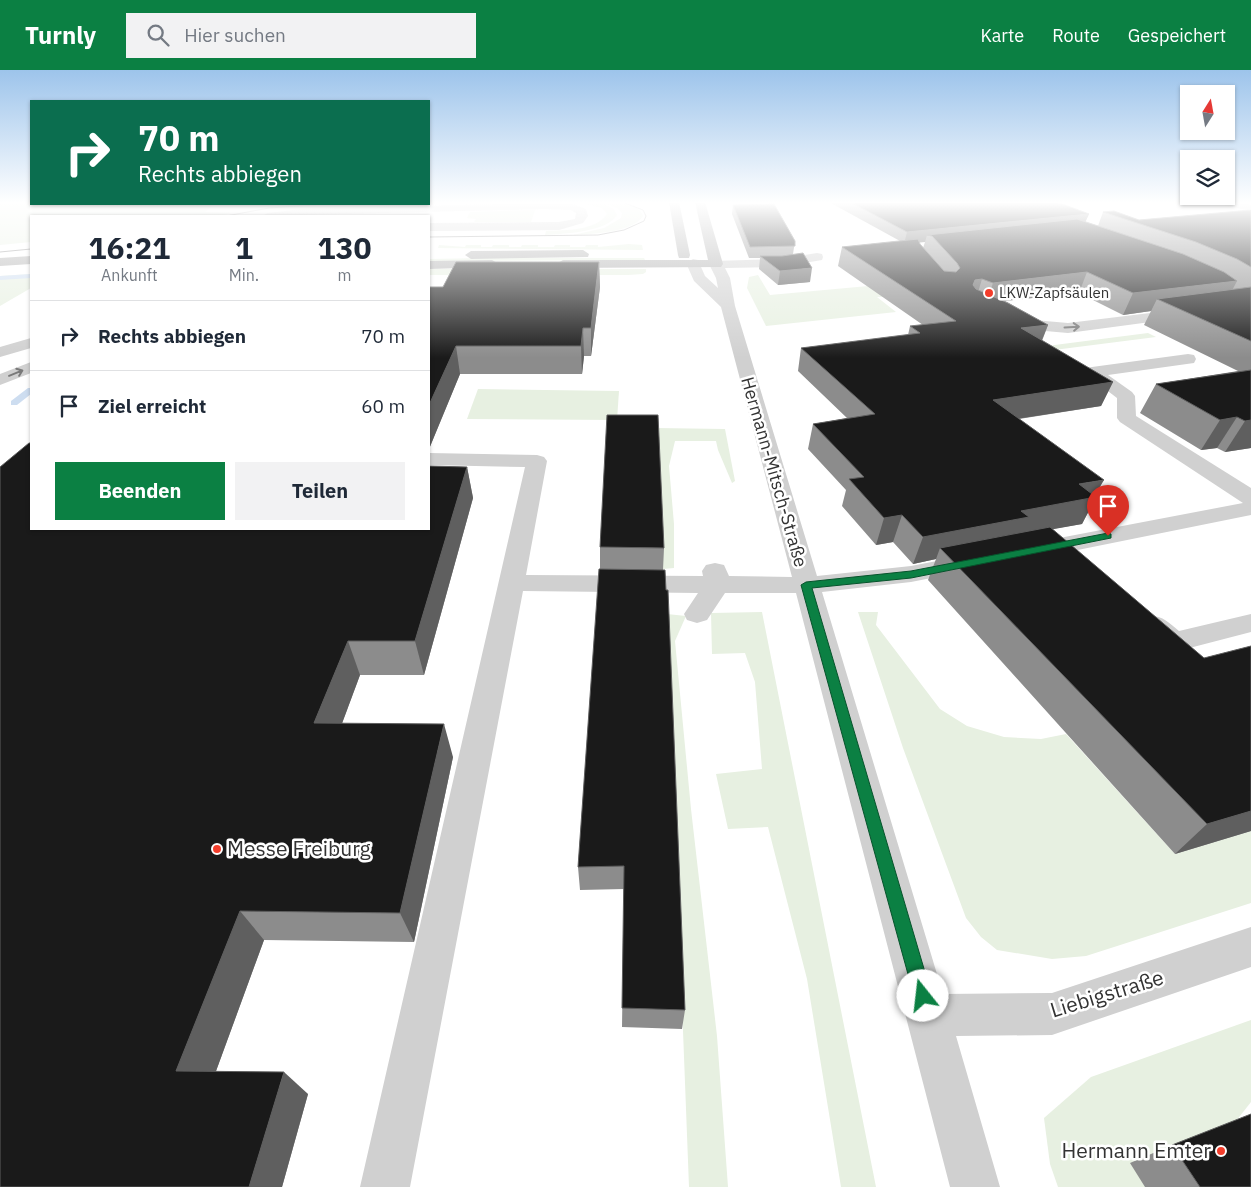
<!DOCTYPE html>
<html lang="de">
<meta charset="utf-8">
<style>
body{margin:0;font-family:"IBM Plex Sans",sans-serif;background:#f2f2f3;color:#1f2937;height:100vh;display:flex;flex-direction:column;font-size:19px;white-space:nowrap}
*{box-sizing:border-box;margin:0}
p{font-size:16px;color:#747a83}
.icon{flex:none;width:28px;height:28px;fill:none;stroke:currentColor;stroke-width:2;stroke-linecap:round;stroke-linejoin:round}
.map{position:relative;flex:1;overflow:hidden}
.side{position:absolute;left:30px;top:145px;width:400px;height:315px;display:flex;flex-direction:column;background:#fff;border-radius:0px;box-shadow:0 1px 4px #0004}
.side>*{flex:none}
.guide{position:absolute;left:30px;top:30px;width:400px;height:105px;border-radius:0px;box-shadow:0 1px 4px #0004;background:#0b6e4f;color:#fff;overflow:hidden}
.needle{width:32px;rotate:11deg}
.tools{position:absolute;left:1180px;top:15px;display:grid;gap:10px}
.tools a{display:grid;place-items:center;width:55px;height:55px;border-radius:0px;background:#fff;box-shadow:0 1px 4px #0004;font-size:25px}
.pin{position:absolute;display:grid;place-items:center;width:42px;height:42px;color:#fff;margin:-51px -21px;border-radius:50% 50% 50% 0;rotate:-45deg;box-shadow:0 0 5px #0007}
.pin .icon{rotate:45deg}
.me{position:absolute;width:55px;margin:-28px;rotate:344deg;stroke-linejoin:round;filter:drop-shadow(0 0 4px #0008)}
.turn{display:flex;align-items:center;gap:18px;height:105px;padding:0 25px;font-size:22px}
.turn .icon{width:65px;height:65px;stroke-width:2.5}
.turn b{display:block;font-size:35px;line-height:42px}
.eta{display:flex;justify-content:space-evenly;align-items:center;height:85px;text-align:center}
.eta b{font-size:30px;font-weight:800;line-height:35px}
.button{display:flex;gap:10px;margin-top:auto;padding:10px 25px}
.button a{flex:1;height:58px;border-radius:0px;background:#0b8043;color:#fff;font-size:20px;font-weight:800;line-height:58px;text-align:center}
.button a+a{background:#f2f2f3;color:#1f2937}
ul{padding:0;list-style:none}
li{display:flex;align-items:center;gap:15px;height:70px;padding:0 25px;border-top:1px solid #e0e1e3}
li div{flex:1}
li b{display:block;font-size:19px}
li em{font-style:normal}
header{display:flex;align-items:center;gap:30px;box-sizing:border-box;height:70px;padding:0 25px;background:#0b8043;color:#fff}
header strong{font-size:24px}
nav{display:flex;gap:28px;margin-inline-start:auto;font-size:18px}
.search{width:350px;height:45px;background:#f2f2f3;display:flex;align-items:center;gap:12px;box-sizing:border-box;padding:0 18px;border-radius:0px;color:#747a83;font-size:19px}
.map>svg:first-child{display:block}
.green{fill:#e7f0e1}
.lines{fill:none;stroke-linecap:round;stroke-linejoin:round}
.stream{fill:#cdddf0;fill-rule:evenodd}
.minor{fill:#d0d0d0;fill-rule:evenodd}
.major{fill:#ababab;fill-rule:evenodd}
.tram{stroke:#888;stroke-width:1}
.wall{fill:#8c8c8c;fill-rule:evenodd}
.shaded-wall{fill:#5f5f5f}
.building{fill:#1a1a1a;stroke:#5f5f5f}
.oneway{stroke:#7a7a7a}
.route{fill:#0b8043;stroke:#07532c}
.poi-dot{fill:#f33d2b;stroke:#fff;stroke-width:2}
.labels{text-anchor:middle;stroke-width:5;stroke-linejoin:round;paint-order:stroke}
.far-poi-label{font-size:15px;fill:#333;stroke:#fff;text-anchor:start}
.street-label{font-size:18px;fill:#333;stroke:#fff}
.near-poi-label{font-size:21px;fill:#333;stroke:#fff;text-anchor:start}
.near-street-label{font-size:21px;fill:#333;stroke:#fff}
</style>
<header>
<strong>Turnly</strong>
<div class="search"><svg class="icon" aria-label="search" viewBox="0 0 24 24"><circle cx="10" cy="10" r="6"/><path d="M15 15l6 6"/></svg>Hier suchen</div>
<nav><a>Karte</a><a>Route</a><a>Gespeichert</a></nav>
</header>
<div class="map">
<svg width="1251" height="1117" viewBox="0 0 1251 1117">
<rect width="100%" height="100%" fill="#fff"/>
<g class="green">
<polygon points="0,132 31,132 31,134 215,134 205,142 232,143 219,146 31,146 31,172 0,175"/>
<path d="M577 132C590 132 612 131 617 145 607 162 563 164 545 165L546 161C565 160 596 161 607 144L602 138Z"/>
<path d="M600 132C614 132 637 130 643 146 632 163 591 164 573 165L604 158 621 148 622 143 617 138Z"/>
<polygon points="535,140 531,152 474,152 476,149 467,148 470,142"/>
<polygon points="629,174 642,175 643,180 438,178 439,175 465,177 466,175 481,175 481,177 492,177 493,175 509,175 509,177 521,177 522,175 538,175 538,177 554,177 555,175 570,175 570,177 585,177 586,175 598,175 598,177"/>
<polygon points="487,188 644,188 645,190 429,191 429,189"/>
<polygon points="429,199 646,199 646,202 643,204 628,205 429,205"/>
<polygon points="31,204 31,218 0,236 0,206"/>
<polygon points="758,205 770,225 890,214 883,227 877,227 896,242 766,256 747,218 749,207"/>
<polygon points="1148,263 1156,267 1046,281 1039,277"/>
<polygon points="478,319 619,321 617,350 467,349"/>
<polygon points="656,358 725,359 735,411 732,413 718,380 716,371 675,371 669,396 674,454 674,498 663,499"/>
<polygon points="762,542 876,1117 841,1117 807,909 768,757 728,759 716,704 762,699 755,612 745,583 712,584 711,543"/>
<polygon points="858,542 878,542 876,555 940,639 967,656 1004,667 1041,669 1066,664 1175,784 1251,761 1251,833 1086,886 1052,889 997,880 981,867 966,848 903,678"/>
<polygon points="667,544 686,546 675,571 691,739 717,966 728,1117 689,1117"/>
<polygon points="1251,950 1251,1032 1236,1051 1145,1117 1058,1117 1050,1094 1044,1048 1091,1007"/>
</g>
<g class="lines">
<g class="stream">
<polygon points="31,204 31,208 0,210 0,206"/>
<polygon points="28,318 31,318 31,324 17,335 11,335 11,331"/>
</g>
<g class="minor">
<polygon points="1217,132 1247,134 1251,135 1251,139 1247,140 1218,134"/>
<polygon points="544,133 573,134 586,139 588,146 583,153 559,160 429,161 429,153 559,152 575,149 576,143 571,140 544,139 262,146 268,143 302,139"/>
<polygon points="817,183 822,184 823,187 822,190 780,197 725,198 730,208 735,236 817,506 911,496 968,485 977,487 980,493 977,499 911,512 822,522 943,924 1052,923 1251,857 1251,897 1052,965 956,966 1000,1117 950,1117 796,523 725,523 707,550 697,553 687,550 684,544 698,523 523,521 410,1117 360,1117 525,397 429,395 429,383 537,385 544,387 547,391 526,505 703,506 702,501 706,495 715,493 724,495 729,506 792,507 721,237 694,211 686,193 693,189 698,190 705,206 718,218 716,208 709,194 711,191 780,189"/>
<polygon points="1183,239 1188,241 1191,244 1188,247 1068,263 1034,260 1006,253 1003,250 1006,247 1011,245 1034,250 1068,253"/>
<polygon points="31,268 31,278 0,287 0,277"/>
<polygon points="1188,284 1194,285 1196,289 1194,293 1108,305 1132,322 1135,326 1136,346 1251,418 1251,445 1033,489 1024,486 1021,481 1024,476 1033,473 1243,433 1120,352 1117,348 1117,328 1083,302 1086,298 1092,297"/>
<polygon points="31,292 31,303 0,315 0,304"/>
<path d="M1251 544V562L1174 582C1160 578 1147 567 1139 554L1143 547C1160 543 1167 551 1179 561Z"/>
</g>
<g class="major">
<polygon points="669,132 679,132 690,185 689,188 679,188 678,185"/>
<polygon points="695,132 705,132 723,194 721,197 563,198 556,194 563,190 708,190"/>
<polygon points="583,180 589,184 588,187 471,189 465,185 471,181"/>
<polygon points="31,186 31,194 0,196 0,188"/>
<polygon points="492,190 499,194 497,197 429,199 429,191"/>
</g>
<g class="tram">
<polyline points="226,146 269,138 326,134"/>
<polyline points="429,167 598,165 624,160 644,151 646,146 643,140 622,132"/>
<polyline points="0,182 31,179"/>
</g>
</g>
<g class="wall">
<path d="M829 132H1057L1089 144 1085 152 1098 156 1103 142 1139 150 1251 140V378L1225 382 1217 378 1201 380 1140 343 1156 314 1238 301 1144 255 1151 241 1123 245 1079 223 1005 231 1048 255 1042 271 1113 312 1101 336 1019 349 1096 427 1082 454 1052 459 1204 588 1251 576V761L1175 784 928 510 936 489 913 494 893 472 876 475 842 436 846 420 808 379 813 354 847 348 798 301 801 278 908 265 910 256 923 255 838 196 842 177 900 171ZM919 172H925L923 178 920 174Z"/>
<polygon points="733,135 795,171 793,184 810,212 778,215 759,199 760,188 749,188 732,144"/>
<polygon points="599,192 600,217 591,286 584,286 582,304 460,304 429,379 429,217 443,217"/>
<polygon points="431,396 467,397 473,428 424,605 360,605 342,653 453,687 414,872 264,870 216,1001 308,1024 282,1117 0,1117"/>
<polygon points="600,477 664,478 663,500 685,940 682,959 622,957 624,819 580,820 578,797 600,499"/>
<polygon points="1172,1075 1251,1117 1145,1117 1130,1093"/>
</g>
<g class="shaded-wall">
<polygon points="1089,144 1084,155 932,166 927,165 925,172 904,174 907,162"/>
<polygon points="599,192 600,217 591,286 591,258"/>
<polygon points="812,198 810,212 778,215 780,201"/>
<polygon points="1087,202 1079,223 986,233 993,213"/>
<polygon points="982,209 976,229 968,231 975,210"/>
<polygon points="1237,211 1226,232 1157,229 1151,241 1123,245 1133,223"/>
<polygon points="1048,255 1039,277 1021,258"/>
<polygon points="583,258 584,286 582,304 581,276"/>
<polygon points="456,276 460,304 429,379 429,335"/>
<polygon points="1113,312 1101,336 984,354 993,330"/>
<polygon points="1237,347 1217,378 1201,380 1220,350"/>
<polygon points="1251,350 1251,378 1225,382 1245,351"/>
<polygon points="467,397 473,428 424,605 415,571"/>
<polygon points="1104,410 1094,427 1096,427 1082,454 1021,465 940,478 936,489 913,494 923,467 1021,441 1079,414"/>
<polygon points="902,445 893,472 876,475 884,448"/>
<polygon points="348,571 360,605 330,686 314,653"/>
<polygon points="444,654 453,687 414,872 400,843"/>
<polygon points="1251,741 1251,761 1175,784 1207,754"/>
<polygon points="240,841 264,870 208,1023 176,1001"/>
<polygon points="284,1002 308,1024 282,1117 249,1117"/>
</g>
<g class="building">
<polygon points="850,132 1057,132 1089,144 907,162"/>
<polygon points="774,134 795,171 795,176 750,177 733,135"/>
<polygon points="1251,140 1251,197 1237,189 1196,172 1103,142 1114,141 1139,150"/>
<polygon points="1077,149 1183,184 1224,202 1237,211 1133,223 1087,202 993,213 982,209 975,210 973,215 976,219 1008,233 1048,255 1021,258 1113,312 993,330 1104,410 1079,414 1096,427 1021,441 1029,447 923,467 902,445 884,448 849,409 864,407 813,354 875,344 801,278 920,263 910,256 956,251 842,177 918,169 920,174 944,201 956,202 960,198 957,193 932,166 927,165"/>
<polygon points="803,183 812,198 780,201 760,186 782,186"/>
<polygon points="456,192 599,192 591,258 583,258 581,276 456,276 429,335 429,217 443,217"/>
<polygon points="1251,217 1251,271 1157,229"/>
<polygon points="1251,300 1251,350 1245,351 1237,347 1220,350 1156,314"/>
<polygon points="607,345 658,345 664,478 600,477"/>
<polygon points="29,373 31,373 31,459 429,459 429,396 467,397 415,571 348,571 314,653 444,654 400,843 240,841 176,1001 284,1002 249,1117 0,1117 0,397"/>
<polygon points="1050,457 1204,588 1251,576 1251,741 1207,754 940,478"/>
<polygon points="599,499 665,500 666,520 668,520 685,940 622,938 624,796 578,797"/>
<polygon points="1251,1044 1251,1117 1200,1117 1172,1075"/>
</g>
<defs><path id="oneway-shaft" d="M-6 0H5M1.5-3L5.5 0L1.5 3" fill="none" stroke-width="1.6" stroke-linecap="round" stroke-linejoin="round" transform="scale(1.25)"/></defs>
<g class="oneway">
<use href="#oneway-shaft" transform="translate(1072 257) rotate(-3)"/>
<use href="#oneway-shaft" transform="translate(16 303) rotate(-22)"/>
</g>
<linearGradient id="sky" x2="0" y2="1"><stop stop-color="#9dc4eb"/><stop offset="0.46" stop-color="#fff"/><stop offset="1" stop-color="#fff" stop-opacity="0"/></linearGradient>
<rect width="1251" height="288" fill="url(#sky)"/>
<polygon class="route" points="1108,463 1111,464 1111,468 911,508 812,518 932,926 929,933 923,935 917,933 914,926 801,515 806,512 911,501"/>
<g class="poi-dot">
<circle cx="989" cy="223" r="5"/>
<circle cx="217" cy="779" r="5"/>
<circle cx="1221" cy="1081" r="5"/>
</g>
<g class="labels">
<g class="far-poi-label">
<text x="999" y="228">LKW-Zapfsäulen</text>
</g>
<g class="street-label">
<text transform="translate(774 402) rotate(74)" y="6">Hermann-Mitsch-Straße</text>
</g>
<g class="near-poi-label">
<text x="227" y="786">Messe Freiburg</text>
<text x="1211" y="1088" text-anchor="end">Hermann Emter</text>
</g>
<g class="near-street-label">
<text transform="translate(1107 924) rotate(-17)" y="7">Liebigstraße</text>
</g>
</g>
</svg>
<div class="tools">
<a><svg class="needle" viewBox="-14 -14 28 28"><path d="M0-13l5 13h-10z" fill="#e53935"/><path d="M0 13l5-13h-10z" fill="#747a83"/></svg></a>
<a><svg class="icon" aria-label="layers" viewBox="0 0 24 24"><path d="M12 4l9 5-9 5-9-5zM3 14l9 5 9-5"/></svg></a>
</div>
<div class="pin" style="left:1108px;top:466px;background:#d93025"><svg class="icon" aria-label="arrive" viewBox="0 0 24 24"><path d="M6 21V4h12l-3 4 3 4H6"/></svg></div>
<svg class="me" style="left:923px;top:926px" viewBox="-20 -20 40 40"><circle r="19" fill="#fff"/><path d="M0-13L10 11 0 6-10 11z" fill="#0b8043"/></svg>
<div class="guide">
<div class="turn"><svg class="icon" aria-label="right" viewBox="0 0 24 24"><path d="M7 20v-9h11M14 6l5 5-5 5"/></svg><div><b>70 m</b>Rechts abbiegen</div></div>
</div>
<section class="side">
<div class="eta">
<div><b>16:21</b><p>Ankunft</p></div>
<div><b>1</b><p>Min.</p></div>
<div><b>130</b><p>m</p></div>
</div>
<ul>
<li><svg class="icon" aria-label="right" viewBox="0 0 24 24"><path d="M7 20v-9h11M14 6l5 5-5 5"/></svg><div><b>Rechts abbiegen</b></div><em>70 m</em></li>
<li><svg class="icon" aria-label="arrive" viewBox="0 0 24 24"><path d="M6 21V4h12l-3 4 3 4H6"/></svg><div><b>Ziel erreicht</b></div><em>60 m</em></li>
</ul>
<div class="button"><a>Beenden</a><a>Teilen</a></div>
</section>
</div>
